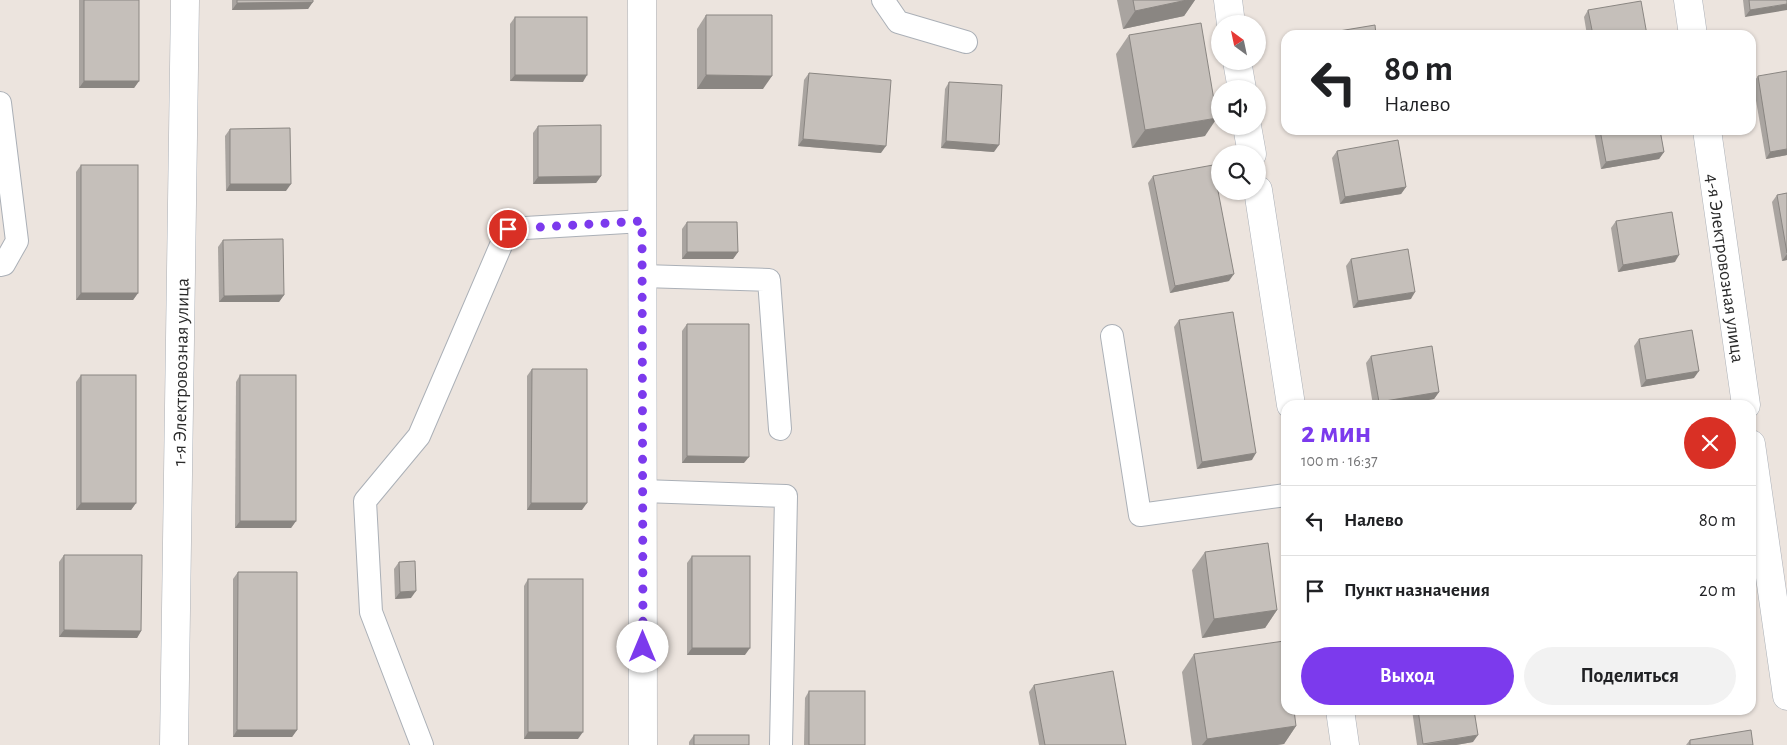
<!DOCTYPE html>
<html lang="ru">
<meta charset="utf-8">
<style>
body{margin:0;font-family:"Alegreya Sans",sans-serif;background:#f2f2f2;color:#202124;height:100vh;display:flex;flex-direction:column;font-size:19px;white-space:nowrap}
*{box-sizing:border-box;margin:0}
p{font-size:16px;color:#757577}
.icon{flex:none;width:28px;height:28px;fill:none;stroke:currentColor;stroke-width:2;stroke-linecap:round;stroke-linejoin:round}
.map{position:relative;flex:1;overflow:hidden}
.sheet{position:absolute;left:1281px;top:400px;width:475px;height:315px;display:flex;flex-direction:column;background:#fff;border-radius:15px;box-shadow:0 1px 4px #0004}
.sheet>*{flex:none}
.top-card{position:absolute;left:1281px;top:30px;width:475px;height:105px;border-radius:15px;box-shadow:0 1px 4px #0004;background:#fff;color:#202124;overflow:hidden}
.needle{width:32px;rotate:327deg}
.buttons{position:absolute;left:1211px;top:15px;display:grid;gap:10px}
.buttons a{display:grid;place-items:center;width:55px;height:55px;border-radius:50%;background:#fff;box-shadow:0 1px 4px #0004;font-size:25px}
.pin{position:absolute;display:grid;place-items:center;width:42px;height:42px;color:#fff;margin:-21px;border:2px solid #fff;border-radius:50%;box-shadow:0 1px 5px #0007}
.me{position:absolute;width:55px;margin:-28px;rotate:0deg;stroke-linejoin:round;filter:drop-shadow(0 0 4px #0008)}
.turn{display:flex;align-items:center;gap:18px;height:105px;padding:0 20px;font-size:22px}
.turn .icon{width:65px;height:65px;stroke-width:2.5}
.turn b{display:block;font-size:35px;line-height:42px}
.round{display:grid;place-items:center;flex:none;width:52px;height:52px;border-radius:26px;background:#f2f2f2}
.overview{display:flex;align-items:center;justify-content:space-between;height:85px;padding:0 20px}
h1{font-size:30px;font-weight:700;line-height:38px;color:#7c3aed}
.primary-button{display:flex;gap:10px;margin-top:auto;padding:10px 20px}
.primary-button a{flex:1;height:58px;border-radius:30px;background:#7c3aed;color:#fff;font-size:20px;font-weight:700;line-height:58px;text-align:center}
.primary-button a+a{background:#f2f2f2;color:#202124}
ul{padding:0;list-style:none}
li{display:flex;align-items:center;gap:15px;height:70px;padding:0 20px;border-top:1px solid #e0e0e0}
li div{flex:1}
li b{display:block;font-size:19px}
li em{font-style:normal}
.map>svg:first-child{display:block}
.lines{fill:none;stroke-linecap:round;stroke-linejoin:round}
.service-casing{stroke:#abb0b7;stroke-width:24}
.minor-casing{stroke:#abb0b7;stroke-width:29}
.service{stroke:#fff;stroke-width:22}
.minor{stroke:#fff;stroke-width:28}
.wall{fill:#a9a4a0}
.shaded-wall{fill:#8a8682}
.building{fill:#c5bfba;stroke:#8a8682}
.route{stroke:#7c3aed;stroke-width:9;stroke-dasharray:0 16.2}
.labels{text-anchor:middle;stroke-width:4;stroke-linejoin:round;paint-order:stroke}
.street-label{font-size:19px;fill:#2b2b2b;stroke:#fff}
</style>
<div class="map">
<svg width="1787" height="745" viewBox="0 0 1787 745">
<rect width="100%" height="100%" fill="#ece4de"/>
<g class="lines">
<g class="service-casing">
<g id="service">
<polyline points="883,0 898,22 966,42"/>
<polyline points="0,103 17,241 4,264 0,265"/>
<polyline points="643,276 769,280 780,429"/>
<polyline points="1112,336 1140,515 1286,495"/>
<polyline points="643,491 786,496 781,745"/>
<polyline points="422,745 371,612 365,501 419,436 508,229 643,221"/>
</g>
</g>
<g class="minor-casing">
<g id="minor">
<polyline points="642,0 643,745"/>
<polyline points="1228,0 1231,24"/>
<polyline points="1688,0 1693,35"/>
<polyline points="1237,61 1242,89"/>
<polyline points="1247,126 1252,154"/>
<polyline points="1707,130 1746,405"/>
<polyline points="1258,190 1291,405"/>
<polyline points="1751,444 1787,696"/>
<polyline points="1340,710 1345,745"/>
<polyline points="174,745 185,0"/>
</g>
</g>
<use href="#service" class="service"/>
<use href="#minor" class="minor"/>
</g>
<g class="wall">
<polygon points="79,0 139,0 139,81 134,88 79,88"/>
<polygon points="232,0 313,0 308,9 232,10"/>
<polygon points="1117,0 1195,0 1184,16 1123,29"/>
<polygon points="1743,0 1787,0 1745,17"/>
<polygon points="1588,10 1647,35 1587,35 1584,17"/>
<polygon points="706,15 763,89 697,89 697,29"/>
<polygon points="515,17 583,82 510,81 510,24"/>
<polygon points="1129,35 1205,136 1132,148 1116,54"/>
<polygon points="809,73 881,153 798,146 804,80"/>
<polygon points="1758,76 1787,155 1766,159 1753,83"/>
<polygon points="949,82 994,152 941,148 945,89"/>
<polygon points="538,126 601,176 596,183 533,184 533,133"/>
<polygon points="230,129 286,191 226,191 225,136"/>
<polygon points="1594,130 1660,130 1664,152 1659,159 1601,169"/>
<polygon points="1337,151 1406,187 1401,194 1340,204 1332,158"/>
<polygon points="81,165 138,293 133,300 76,300 76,172"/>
<polygon points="1153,176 1229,281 1170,293 1148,183"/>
<polygon points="1787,193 1787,260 1782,261 1772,202 1777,195"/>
<polygon points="1616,221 1675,262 1618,272 1611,228"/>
<polygon points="687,222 738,252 733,259 682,259 682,229"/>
<polygon points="223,240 284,295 279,302 219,302 218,247"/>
<polygon points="1351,259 1411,299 1353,308 1346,266"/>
<polygon points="1179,320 1252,460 1197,469 1174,327"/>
<polygon points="687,324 744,463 682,463 682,331"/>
<polygon points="1639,339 1694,378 1641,387 1634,346"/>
<polygon points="1371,356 1439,392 1434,399 1400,405 1373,405 1366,363"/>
<polygon points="532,369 582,510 527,510 527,376"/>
<polygon points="81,375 136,503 131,510 76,510 76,382"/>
<polygon points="240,375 296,521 291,528 235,528 236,382"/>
<polygon points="1205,552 1277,610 1265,628 1202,638 1192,570"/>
<polygon points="64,555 141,631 137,638 59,637 59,562"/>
<polygon points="692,556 745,655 687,655 687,563"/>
<polygon points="399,562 411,598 395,599 394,569"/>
<polygon points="238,572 297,730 292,737 233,737 233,579"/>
<polygon points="528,579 578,739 524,739 524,586"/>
<polygon points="1194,654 1296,726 1284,744 1277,745 1192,745 1182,672"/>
<polygon points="1034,685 1126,745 1039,745 1029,692"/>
<polygon points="809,691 865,745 804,745 805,698"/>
<polygon points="1412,710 1474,710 1473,742 1456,745 1417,745"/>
<polygon points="694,735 749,745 689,745 689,742"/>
<polygon points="1690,740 1753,745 1686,745"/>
</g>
<g class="shaded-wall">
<polygon points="1187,0 1195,0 1184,16 1123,29 1135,11"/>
<polygon points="313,2 308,9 232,10 237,3"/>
<polygon points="1787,4 1787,10 1745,17 1750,10"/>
<polygon points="515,75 587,75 583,82 510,81"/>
<polygon points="706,75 772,76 763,89 697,89"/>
<polygon points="84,81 139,81 134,88 79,88"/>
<polygon points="1217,118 1205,136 1132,148 1145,130"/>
<polygon points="803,139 886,146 881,153 798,146"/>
<polygon points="946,141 999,145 994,152 941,148"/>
<polygon points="1787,149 1787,155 1766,159 1770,152"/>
<polygon points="1664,152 1659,159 1601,169 1606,162"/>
<polygon points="601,176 596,183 533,184 538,177"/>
<polygon points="230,184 291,184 286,191 226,191"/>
<polygon points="1406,187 1401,194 1340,204 1345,197"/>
<polygon points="687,252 738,252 733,259 682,259"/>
<polygon points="1787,254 1787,260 1782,261"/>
<polygon points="1679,255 1675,262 1618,272 1623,265"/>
<polygon points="1234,274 1229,281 1170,293 1175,286"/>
<polygon points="1415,292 1411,299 1353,308 1358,301"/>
<polygon points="81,293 138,293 133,300 76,300"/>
<polygon points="284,295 279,302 219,302 224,296"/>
<polygon points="1699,371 1694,378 1641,387 1646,380"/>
<polygon points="1439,392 1434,399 1400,405 1377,405 1379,402"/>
<polygon points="1256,453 1252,460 1197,469 1202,462"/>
<polygon points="687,456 749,457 744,463 682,463"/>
<polygon points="81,503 136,503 131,510 76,510"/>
<polygon points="531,503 587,503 582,510 527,510"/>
<polygon points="240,521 296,521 291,528 235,528"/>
<polygon points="416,591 411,598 395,599 400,592"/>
<polygon points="1277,610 1265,628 1202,638 1214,619"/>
<polygon points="64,630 141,631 137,638 59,637"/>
<polygon points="692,648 750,648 745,655 687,655"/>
<polygon points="1296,726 1284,744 1277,745 1202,745 1207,739"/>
<polygon points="237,730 297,730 292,737 233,737"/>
<polygon points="528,732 583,732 578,739 524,739"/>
<polygon points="1478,735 1473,742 1456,745 1423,745"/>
</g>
<g class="building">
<rect x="84" y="0" width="55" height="81"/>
<polygon points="237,0 313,0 313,2 237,3"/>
<polygon points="1133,0 1187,0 1135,11"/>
<polygon points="1749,0 1787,0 1787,4 1750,10"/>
<polygon points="1641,1 1647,35 1593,35 1588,10"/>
<polygon points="706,15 772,15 772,76 706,75"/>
<rect x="515" y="17" width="72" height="58"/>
<polygon points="1201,23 1217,118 1145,130 1129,35"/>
<polygon points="1375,25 1376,35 1321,35 1321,34"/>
<polygon points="1787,71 1787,149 1770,152 1758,76"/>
<polygon points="809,73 891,80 886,146 803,139"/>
<polygon points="949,82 1002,85 999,145 946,141"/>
<polygon points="601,125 601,176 538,177 538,126"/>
<polygon points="290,128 291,184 230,184 230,129"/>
<polygon points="1600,130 1660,130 1664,152 1606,162"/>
<polygon points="1398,140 1406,187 1345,197 1337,151"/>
<rect x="81" y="165" width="57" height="128"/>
<polygon points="1213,165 1234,274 1175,286 1153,176"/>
<polygon points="1787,193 1787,253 1777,195"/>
<polygon points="1672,212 1679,255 1623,265 1616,221"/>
<polygon points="687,222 737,222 738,252 687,252"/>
<polygon points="283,239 284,295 224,296 223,240"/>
<polygon points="1408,249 1415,292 1358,301 1351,259"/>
<polygon points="1233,312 1256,453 1202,462 1179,320"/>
<polygon points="687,324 749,324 749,457 687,456"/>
<polygon points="1692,330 1699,371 1646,380 1639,339"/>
<polygon points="1432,346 1439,392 1379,402 1371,356"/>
<polygon points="532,369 587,369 587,503 531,503"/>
<rect x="81" y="375" width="55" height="128"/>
<rect x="240" y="375" width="56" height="146"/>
<polygon points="1268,543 1277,610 1214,619 1205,552"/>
<polygon points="64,555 142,555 141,631 64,630"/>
<rect x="692" y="556" width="58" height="92"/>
<polygon points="415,561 416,591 400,592 399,562"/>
<polygon points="238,572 297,572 297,730 237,730"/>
<rect x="528" y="579" width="55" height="153"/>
<polygon points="1284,641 1286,655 1286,710 1294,710 1296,726 1207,739 1194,654"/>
<polygon points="1113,671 1126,745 1045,745 1034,685"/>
<rect x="809" y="691" width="56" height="54"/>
<polygon points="1418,710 1474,710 1478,735 1423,744"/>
<polygon points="1751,730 1753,745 1690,745 1690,740"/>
<rect x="694" y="735" width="55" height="10"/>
</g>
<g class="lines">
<polyline class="route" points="508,229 642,221 643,647"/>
</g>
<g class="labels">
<g class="street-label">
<text transform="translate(1726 268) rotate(82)" y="7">4-я Электровозная улица</text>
<text transform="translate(180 372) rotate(-89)" y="7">1-я Электровозная улица</text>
</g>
</g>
</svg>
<div class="buttons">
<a><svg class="needle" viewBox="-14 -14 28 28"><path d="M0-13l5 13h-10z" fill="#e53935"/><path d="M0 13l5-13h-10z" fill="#757577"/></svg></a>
<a><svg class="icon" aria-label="sound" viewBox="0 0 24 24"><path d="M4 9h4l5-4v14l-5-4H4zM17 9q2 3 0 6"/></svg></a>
<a><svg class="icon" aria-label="search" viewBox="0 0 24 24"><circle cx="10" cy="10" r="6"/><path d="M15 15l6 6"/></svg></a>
</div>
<div class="pin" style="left:508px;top:229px;background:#d93025"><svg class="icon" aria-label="arrive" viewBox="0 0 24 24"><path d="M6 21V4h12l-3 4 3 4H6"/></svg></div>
<svg class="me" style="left:643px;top:647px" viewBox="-20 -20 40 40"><circle r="19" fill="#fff"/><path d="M0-13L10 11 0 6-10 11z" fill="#7c3aed"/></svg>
<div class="top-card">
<div class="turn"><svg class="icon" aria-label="left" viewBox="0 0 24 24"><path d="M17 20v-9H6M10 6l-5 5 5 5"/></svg><div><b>80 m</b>Налево</div></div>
</div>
<section class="sheet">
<div class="overview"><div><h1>2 мин</h1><p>100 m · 16:37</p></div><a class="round" style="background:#d93025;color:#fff"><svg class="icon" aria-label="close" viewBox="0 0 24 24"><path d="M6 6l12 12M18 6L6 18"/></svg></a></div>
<ul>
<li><svg class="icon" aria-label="left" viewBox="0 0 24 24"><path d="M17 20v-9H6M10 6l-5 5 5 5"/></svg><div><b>Налево</b></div><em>80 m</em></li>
<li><svg class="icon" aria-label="arrive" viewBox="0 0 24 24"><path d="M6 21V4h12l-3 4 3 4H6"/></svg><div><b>Пункт назначения</b></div><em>20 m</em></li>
</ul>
<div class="primary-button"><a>Выход</a><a>Поделиться</a></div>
</section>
</div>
